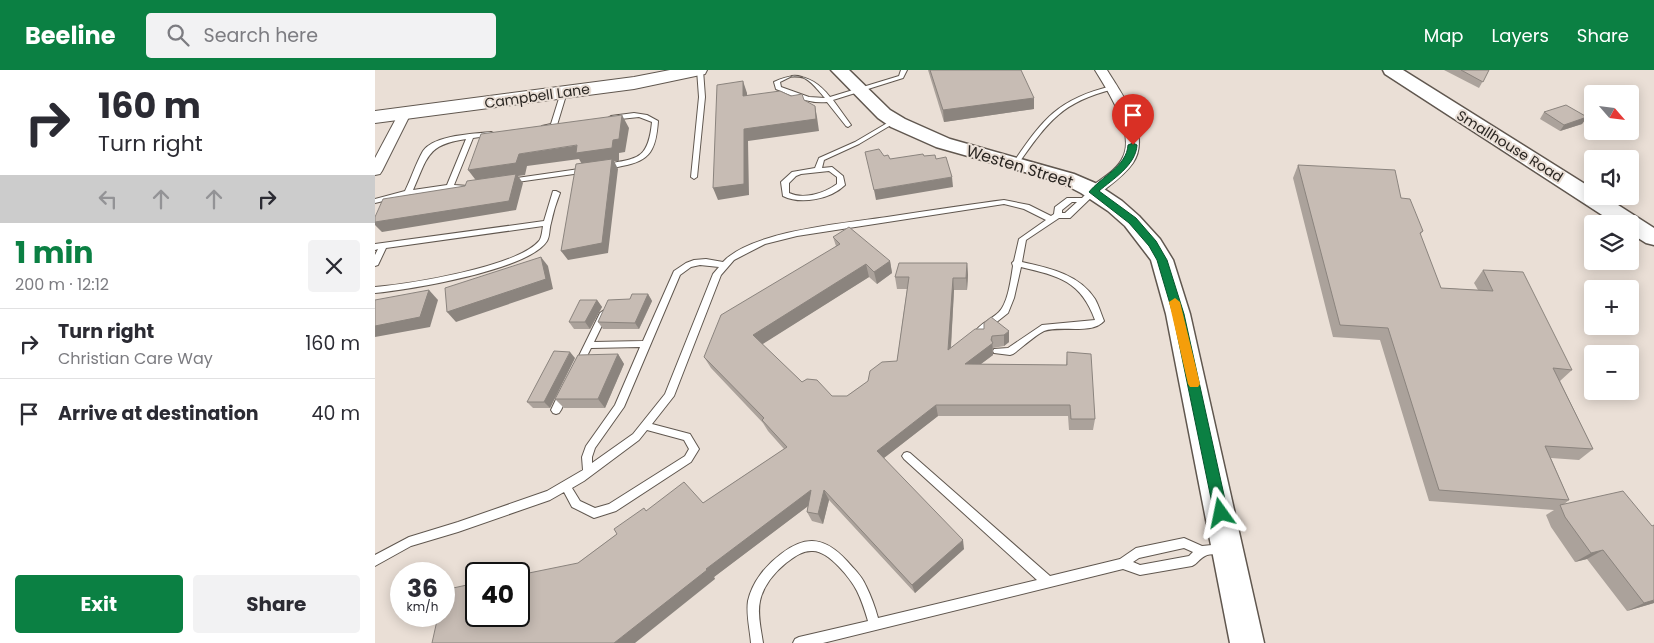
<!DOCTYPE html>
<meta charset="utf-8">
<style>
body{margin:0;font-family:Poppins,sans-serif;background:#f2f2f3;color:#2b2b33;height:100vh;display:flex;flex-direction:column;font-size:19px;white-space:nowrap}
*{box-sizing:border-box;margin:0}
p{font-size:16px;color:#7c7c81}
.icon{flex:none;width:28px;height:28px;fill:none;stroke:currentColor;stroke-width:2;stroke-linecap:round;stroke-linejoin:round}
.map{position:relative;flex:1;overflow:hidden}
.details{display:flex;flex-direction:column;background:#fff;width:375px}
.details>*{flex:none}
.guide{background:#fff;color:#2b2b33;overflow:hidden}
.needle{width:32px;rotate:118deg}
.buttons{position:absolute;left:1209px;top:15px;display:grid;gap:10px}
.buttons a{display:grid;place-items:center;width:55px;height:55px;border-radius:5px;background:#fff;box-shadow:0 2px 12px #0003;font-size:25px}
.speed{position:absolute;left:15px;top:492px;display:flex;gap:10px;font-size:25px;font-weight:700;text-align:center}
.speed>*{display:grid;place-content:center;width:65px;height:65px;border-radius:50%;background:#fff;box-shadow:0 2px 12px #0003;line-height:1}
.speed small{font-size:12px;font-weight:400}
.speed .limit{border:2px solid #111;border-radius:8px;background:#fff;color:#111}
.pin{position:absolute;display:grid;place-items:center;width:42px;height:42px;color:#fff;margin:-51px -21px;border-radius:50% 50% 50% 0;rotate:-45deg;box-shadow:0 0 5px #0007}
.pin .icon{rotate:45deg}
.me{position:absolute;width:55px;margin:-28px;rotate:348deg;stroke-linejoin:round;filter:drop-shadow(0 0 4px #0008)}
.turn{display:flex;align-items:center;gap:18px;height:105px;padding:0 15px;font-size:22px}
.turn .icon{width:65px;height:65px;stroke-width:2.5}
.turn b{display:block;font-size:35px;line-height:42px}
.lanes{display:flex;align-items:center;height:48px;padding:0 15px;background:#0003;justify-content:center;gap:25px;direction:ltr}
.lanes .off{opacity:.35}
.round{display:grid;place-items:center;flex:none;width:52px;height:52px;border-radius:5px;background:#f2f2f3}
.headline{display:flex;align-items:center;justify-content:space-between;height:85px;padding:0 15px}
h1{font-size:30px;font-weight:700;line-height:38px;color:#0b8043}
.cta{display:flex;gap:10px;margin-top:auto;padding:10px 15px}
.cta a{flex:1;height:58px;border-radius:5px;background:#0b8043;color:#fff;font-size:20px;font-weight:700;line-height:58px;text-align:center}
.cta a+a{background:#f2f2f3;color:#2b2b33}
ul{padding:0;list-style:none}
li{display:flex;align-items:center;gap:15px;height:70px;padding:0 15px;border-top:1px solid #e1e1e2}
li div{flex:1}
li b{display:block;font-size:19px}
li em{font-style:normal}
header{display:flex;align-items:center;gap:30px;box-sizing:border-box;height:70px;padding:0 25px;background:#0b8043;color:#fff}
header strong{font-size:24px}
nav{display:flex;gap:28px;margin-inline-start:auto;font-size:18px}
.search{width:350px;height:45px;background:#f2f2f3;display:flex;align-items:center;gap:12px;box-sizing:border-box;padding:0 18px;border-radius:5px;color:#7c7c81;font-size:19px}
main{display:flex;flex:1;min-height:0}
.map>svg:first-child{display:block}
.lines{fill:none;stroke-linecap:round;stroke-linejoin:round}
.lane-casing{stroke:#60574f;stroke-width:2}
.street-casing{stroke:#60574f;stroke-width:2}
.secondary-casing{stroke:#60574f;stroke-width:3}
.primary-casing{stroke:#60574f;stroke-width:2}
.lane{fill:#fff;fill-rule:evenodd}
.street{fill:#fff;fill-rule:evenodd}
.secondary{fill:#fff;fill-rule:evenodd}
.primary{fill:#fff;fill-rule:evenodd}
.wall{fill:#aba29b}
.shaded-wall{fill:#8b847e}
.building{fill:#c7bcb4;stroke:#8b847e}
.route{fill:#0b8043;stroke:#07532c}
.slow{fill:#f59e0b}
.labels{text-anchor:middle;stroke-width:4;stroke-linejoin:round;paint-order:stroke}
.far-street-label{font-size:14px;fill:#2a2622;stroke:#eadfd6}
.street-label{font-size:16px;fill:#2a2622;stroke:#eadfd6}
</style>
<header>
<strong>Beeline</strong>
<div class="search"><svg class="icon" aria-label="search" viewBox="0 0 24 24"><circle cx="10" cy="10" r="6"/><path d="M15 15l6 6"/></svg>Search here</div>
<nav><a>Map</a><a>Layers</a><a>Share</a></nav>
</header>
<main>
<section class="details">
<div class="guide">
<div class="turn"><svg class="icon" aria-label="right" viewBox="0 0 24 24"><path d="M7 20v-9h11M14 6l5 5-5 5"/></svg><div><b>160 m</b>Turn right</div></div>
<div class="lanes"><svg class="icon off" aria-label="left" viewBox="0 0 24 24"><path d="M17 20v-9H6M10 6l-5 5 5 5"/></svg><svg class="icon off" aria-label="ahead" viewBox="0 0 24 24"><path d="M12 20V5M6 11l6-6 6 6"/></svg><svg class="icon off" aria-label="ahead" viewBox="0 0 24 24"><path d="M12 20V5M6 11l6-6 6 6"/></svg><svg class="icon" aria-label="right" viewBox="0 0 24 24"><path d="M7 20v-9h11M14 6l5 5-5 5"/></svg></div>
</div>
<div class="headline"><div><h1>1 min</h1><p>200 m · 12:12</p></div><a class="round"><svg class="icon" aria-label="close" viewBox="0 0 24 24"><path d="M6 6l12 12M18 6L6 18"/></svg></a></div>
<ul>
<li><svg class="icon" aria-label="right" viewBox="0 0 24 24"><path d="M7 20v-9h11M14 6l5 5-5 5"/></svg><div><b>Turn right</b><p>Christian Care Way</p></div><em>160 m</em></li>
<li><svg class="icon" aria-label="arrive" viewBox="0 0 24 24"><path d="M6 21V4h12l-3 4 3 4H6"/></svg><div><b>Arrive at destination</b></div><em>40 m</em></li>
</ul>
<div class="cta"><a>Exit</a><a>Share</a></div>
</section>
<div class="map">
<svg width="1279" height="573" viewBox="0 0 1279 573">
<rect width="100%" height="100%" fill="#eadfd6"/>
<g class="lines">
<g class="lane-casing">
<g id="lane">
<polygon points="322,0 328,0 330,27 322,107 319,109 316,107 324,27"/>
<path d="M526 0H532L528 8 458 30 476 55 473 57 471 56 452 32C434 34 417 26 401 19L399 12C422 0 440 8 455 27L524 6ZM417 6C432 4 441 18 450 28L434 27 406 17 405 12Z"/>
<path d="M737 16 740 18 739 19C686 32 673 52 643 94H639L638 93C668 49 683 29 737 16Z"/>
<polygon points="189,20 192,22 182,55 179,57 167,58 167,56 176,54 186,22"/>
<path d="M259 43 272 45 283 51C281 79 276 91 247 96 240 98 233 99 227 99V95C261 88 273 92 277 52L264 47 236 50 233 48 236 46Z"/>
<path d="M519 49 521 50V52L484 74 449 90 447 98 457 97 468 106 470 115C456 129 426 135 408 126L406 112 417 102 440 98 444 88 480 72ZM454 101 462 107V114C450 123 429 130 414 123V113L421 106 426 104Z"/>
<path d="M116 62 118 63V65L98 68 79 115 93 116V120L75 119 33 125 0 133V129L30 121C36 109 41 93 48 81 59 65 98 64 116 62ZM91 69 72 115 38 120C53 87 51 75 91 69Z"/>
<polygon points="211,98 213,98 213,102 135,113 131,111 135,109"/>
<path d="M715 120H721L722 122 695 148H684L651 170 647 192C674 198 704 204 720 229 724 236 726 244 729 251 717 265 685 255 669 261 662 264 645 279 638 284L635 285 619 283 618 281 619 279 633 278 667 255 720 250C706 211 684 206 646 197L639 228 633 243 609 262 607 264 609 268 608 270H602L599 263C605 253 616 250 624 242 633 233 636 209 638 196L637 193 639 191 644 169 671 150 649 139 629 134 422 166 390 174 359 190 346 205 299 326 277 354 315 364 324 379 316 392 241 441 219 448 197 437 189 422 175 430 83 462 36 476 0 496V485L34 467 83 452 172 421 208 400 207 387 211 376 240 335 265 277 216 278 207 296H201L200 294 225 243 229 240 233 243 219 272 268 271 299 201 311 193 319 190 331 189 348 192C376 161 471 153 512 147 551 141 590 135 629 130L654 135 676 146 679 144 680 137 692 128H707ZM697 132H702L690 143H687V140ZM325 195 344 197 338 204 290 324 258 364 217 393V387L220 378 249 337 305 205 316 197ZM272 360 309 370 314 379 310 386 234 434 220 438 205 431 197 418 209 411 264 370Z"/>
<path d="M178 121H181L185 123C181 133 178 143 176 153 174 159 175 166 172 171 154 200 34 220 0 223V217C35 214 142 197 164 171 167 167 167 161 168 156L11 178 3 195 0 196V185L3 179 0 180V174L169 151Z"/>
<polygon points="189,319 192,320 194,323 186,340 184,343 181,344 178,343 176,340 184,323 186,320"/>
<path d="M532 382 535 383 675 506 745 489 761 478 809 468 827 476 847 474 851 475 852 479 851 483C844 485 836 483 830 486 825 488 822 494 817 496L765 505 748 499 448 573H418L420 569 424 567 493 551C490 541 487 531 482 521 476 509 454 481 438 481 428 480 419 487 411 493 400 502 388 516 385 531 382 544 386 559 388 573H376C375 560 371 544 373 531 377 512 391 495 406 484 432 464 451 468 472 491 479 499 487 506 491 516 496 526 500 537 503 548L662 510 529 389 527 386 529 383ZM809 478 818 482 814 486 765 495 758 492 764 488Z"/>
</g>
</g>
<g class="street-casing">
<g id="street">
<path d="M720 0H732C747 24 777 65 758 93 749 106 735 115 723 125H713L711 122 713 119C724 110 742 101 748 87 760 63 733 21 720 0Z"/>
<polygon points="30,39 36,43 7,101 5,104 0,105 0,88 24,43"/>
</g>
</g>
<g class="secondary-casing">
<g id="secondary">
<polygon points="456,0 474,0 515,40 530,49 575,69 699,104 720,113 747,131 764,146 785,169 798,190 815,244 889,573 855,573 791,244 776,190 750,156 733,141 706,123 685,112 561,77 516,57 503,48"/>
<polygon points="1008,0 1028,0 1218,119 1218,126 1229,126 1279,158 1279,175 1271,173 1255,163 1255,154 1241,154 1010,4"/>
</g>
</g>
<g class="primary-casing">
<polygon id="primary" points="295,0 332,0 330,4 259,19 0,53 0,41 259,7"/>
</g>
<use href="#lane" class="lane"/>
<use href="#street" class="street"/>
<use href="#secondary" class="secondary"/>
<use href="#primary" class="primary"/>
</g>
<g class="wall">
<polygon points="553,0 646,0 659,39 569,52"/>
<polygon points="1069,0 1114,0 1104,18"/>
<polygon points="1169,42 1212,47 1207,54 1185,61 1165,49"/>
<polygon points="923,95 1048,161 1045,165 1066,218 1103,220 1099,213 1108,200 1197,300 1185,311 1218,379 1204,390 1176,388 1194,430 1188,435 1279,533 1252,541 1212,489 1200,492 1176,457 1171,445 1179,440 1054,431 1005,270 958,267 918,108"/>
<polygon points="458,167 515,191 517,203 502,214 494,207 387,274 427,312 457,326 472,326 522,291 532,219 522,219 520,207 592,193 593,205 592,220 579,220 576,278 609,259 616,247 634,272 629,276 618,278 618,285 606,294 691,295 692,282 720,349 718,360 694,360 693,346 563,346 509,388 589,479 540,523 454,430 448,454 437,451 432,442 433,436 339,507 340,509 203,493 242,464 271,441 328,433 409,379 393,361 388,353 336,298 329,287 461,176"/>
<polygon points="273,224 277,231 264,259 228,259 223,252"/>
<polygon points="222,230 227,237 215,259 199,259 194,252"/>
<polygon points="243,284 249,294 230,338 189,338 180,329"/>
<polygon points="200,288 175,338 158,338 152,332"/>
</g>
<g class="shaded-wall">
<polygon points="368,11 372,23 372,38 368,26"/>
<polygon points="659,28 659,39 569,52 568,40"/>
<polygon points="440,36 442,47 444,61 373,71 374,125 343,130 338,118 369,59"/>
<polygon points="247,45 254,58 250,82 244,83 244,91 239,91 243,99 233,183 193,190 186,181 208,96 204,89 152,96 150,105 143,106 148,113 141,140 7,162 0,155 0,152 103,113 93,100 144,84 238,70"/>
<polygon points="1212,47 1207,54 1185,61 1189,55"/>
<polygon points="577,107 578,117 501,130 499,120"/>
<polygon points="166,187 173,196 178,219 81,252 72,242"/>
<polygon points="515,191 517,203 502,214 499,202"/>
<polygon points="592,193 593,205 592,220 591,208"/>
<polygon points="491,194 494,207 383,277 378,265"/>
<polygon points="578,208 579,220 575,291 573,280"/>
<polygon points="54,220 63,230 55,257 0,267 0,256"/>
<polygon points="273,224 277,231 264,259 260,253"/>
<polygon points="222,230 227,237 215,259 210,252"/>
<polygon points="634,261 634,272 629,276 629,265"/>
<polygon points="617,266 618,285 591,305 590,294 616,270"/>
<polygon points="195,282 200,288 175,338 169,332"/>
<polygon points="243,284 249,294 230,338 223,329"/>
<polygon points="561,335 563,346 505,391 502,381"/>
<polygon points="436,420 441,430 339,507 340,509 260,573 239,573 331,499"/>
<polygon points="449,420 454,430 448,454 443,444"/>
<polygon points="588,470 589,479 540,523 537,515"/>
<polygon points="1228,480 1212,489 1200,492 1216,483"/>
<polygon points="1279,530 1279,533 1252,541 1269,533"/>
</g>
<g class="building">
<polygon points="555,0 646,0 659,28 568,40"/>
<polygon points="1086,0 1114,0 1108,12"/>
<polygon points="368,11 368,26 405,21 416,26 427,24 429,30 440,36 441,49 369,59 369,114 338,118 342,15"/>
<polygon points="1191,35 1212,47 1189,55 1169,42"/>
<polygon points="247,45 244,69 238,70 237,78 201,83 202,75 144,84 141,93 93,100 106,64"/>
<polygon points="504,79 509,86 513,85 515,89 548,84 549,86 560,85 561,89 571,87 577,107 499,120 490,82"/>
<polygon points="237,89 227,173 186,181 201,94"/>
<polygon points="923,95 1020,100 1026,128 1035,129 1048,161 1045,163 1066,218 1118,221 1108,200 1148,202 1197,300 1178,298 1218,379 1170,376 1194,430 1064,420 1013,258 965,255"/>
<polygon points="141,104 134,131 0,152 0,147 8,129 90,116 92,111"/>
<polygon points="474,157 515,191 499,202 491,194 378,265 427,312 432,309 442,310 457,326 472,326 493,311 495,301 507,292 522,291 534,207 520,207 524,193 592,193 591,208 578,208 573,280 600,259 609,259 609,253 616,247 634,261 629,265 617,266 616,270 618,273 590,294 692,295 692,282 716,284 720,349 696,349 695,335 561,335 502,381 588,470 537,515 449,420 443,444 432,442 436,420 331,499 332,500 239,573 57,573 63,546 69,546 69,520 101,513 101,546 144,546 144,505 203,493 242,464 239,459 269,438 271,441 309,412 328,433 412,377 387,350 389,348 329,287 346,245 465,174 458,167"/>
<polygon points="166,187 171,209 72,242 70,218"/>
<polygon points="54,220 45,247 0,256 0,230"/>
<polygon points="257,224 273,224 260,253 223,252 233,230 255,229"/>
<polygon points="205,230 222,230 210,252 194,252"/>
<polygon points="179,281 195,282 169,332 152,332"/>
<polygon points="243,284 223,329 180,329 203,285"/>
<polygon points="1248,421 1277,456 1279,455 1279,530 1269,533 1228,480 1216,483 1190,447 1185,435"/>
</g>
<path class="route" d="M758 73 762 75C761 95 738 109 724 121L761 148 781 171 792 190 809 244 853 443 851 447 846 449 841 447 839 443 798 244 782 190 774 176 754 153 714 122C726 107 752 96 753 75Z"/>
<polygon class="slow" points="800,228 805,232 825,314 823,317 815,317 813,314 794,232"/>
<g class="labels">
<g class="far-street-label">
<text transform="translate(162 26) rotate(-8)" y="5">Campbell Lane</text>
<text transform="translate(1135 76) rotate(32)" y="5">Smallhouse Road</text>
</g>
<g class="street-label">
<text transform="translate(645 96) rotate(17)" y="6">Westen Street</text>
</g>
</g>
</svg>
<div class="buttons">
<a><svg class="needle" viewBox="-14 -14 28 28"><path d="M0-13l5 13h-10z" fill="#e53935"/><path d="M0 13l5-13h-10z" fill="#7c7c81"/></svg></a>
<a><svg class="icon" aria-label="sound" viewBox="0 0 24 24"><path d="M4 9h4l5-4v14l-5-4H4zM17 9q2 3 0 6"/></svg></a>
<a><svg class="icon" aria-label="layers" viewBox="0 0 24 24"><path d="M12 4l9 5-9 5-9-5zM3 14l9 5 9-5"/></svg></a>
<a>+</a>
<a>−</a>
</div>
<div class="speed"><div>36<small>km/h</small></div><div class="limit">40</div></div>
<div class="pin" style="left:758px;top:75px;background:#d93025"><svg class="icon" aria-label="arrive" viewBox="0 0 24 24"><path d="M6 21V4h12l-3 4 3 4H6"/></svg></div>
<svg class="me" style="left:846px;top:443px" viewBox="-20 -20 40 40"><path d="M0-17L14 15 0 8-14 15z" fill="#0b8043" stroke="#fff" stroke-width="4"/></svg>
</div>
</main>
